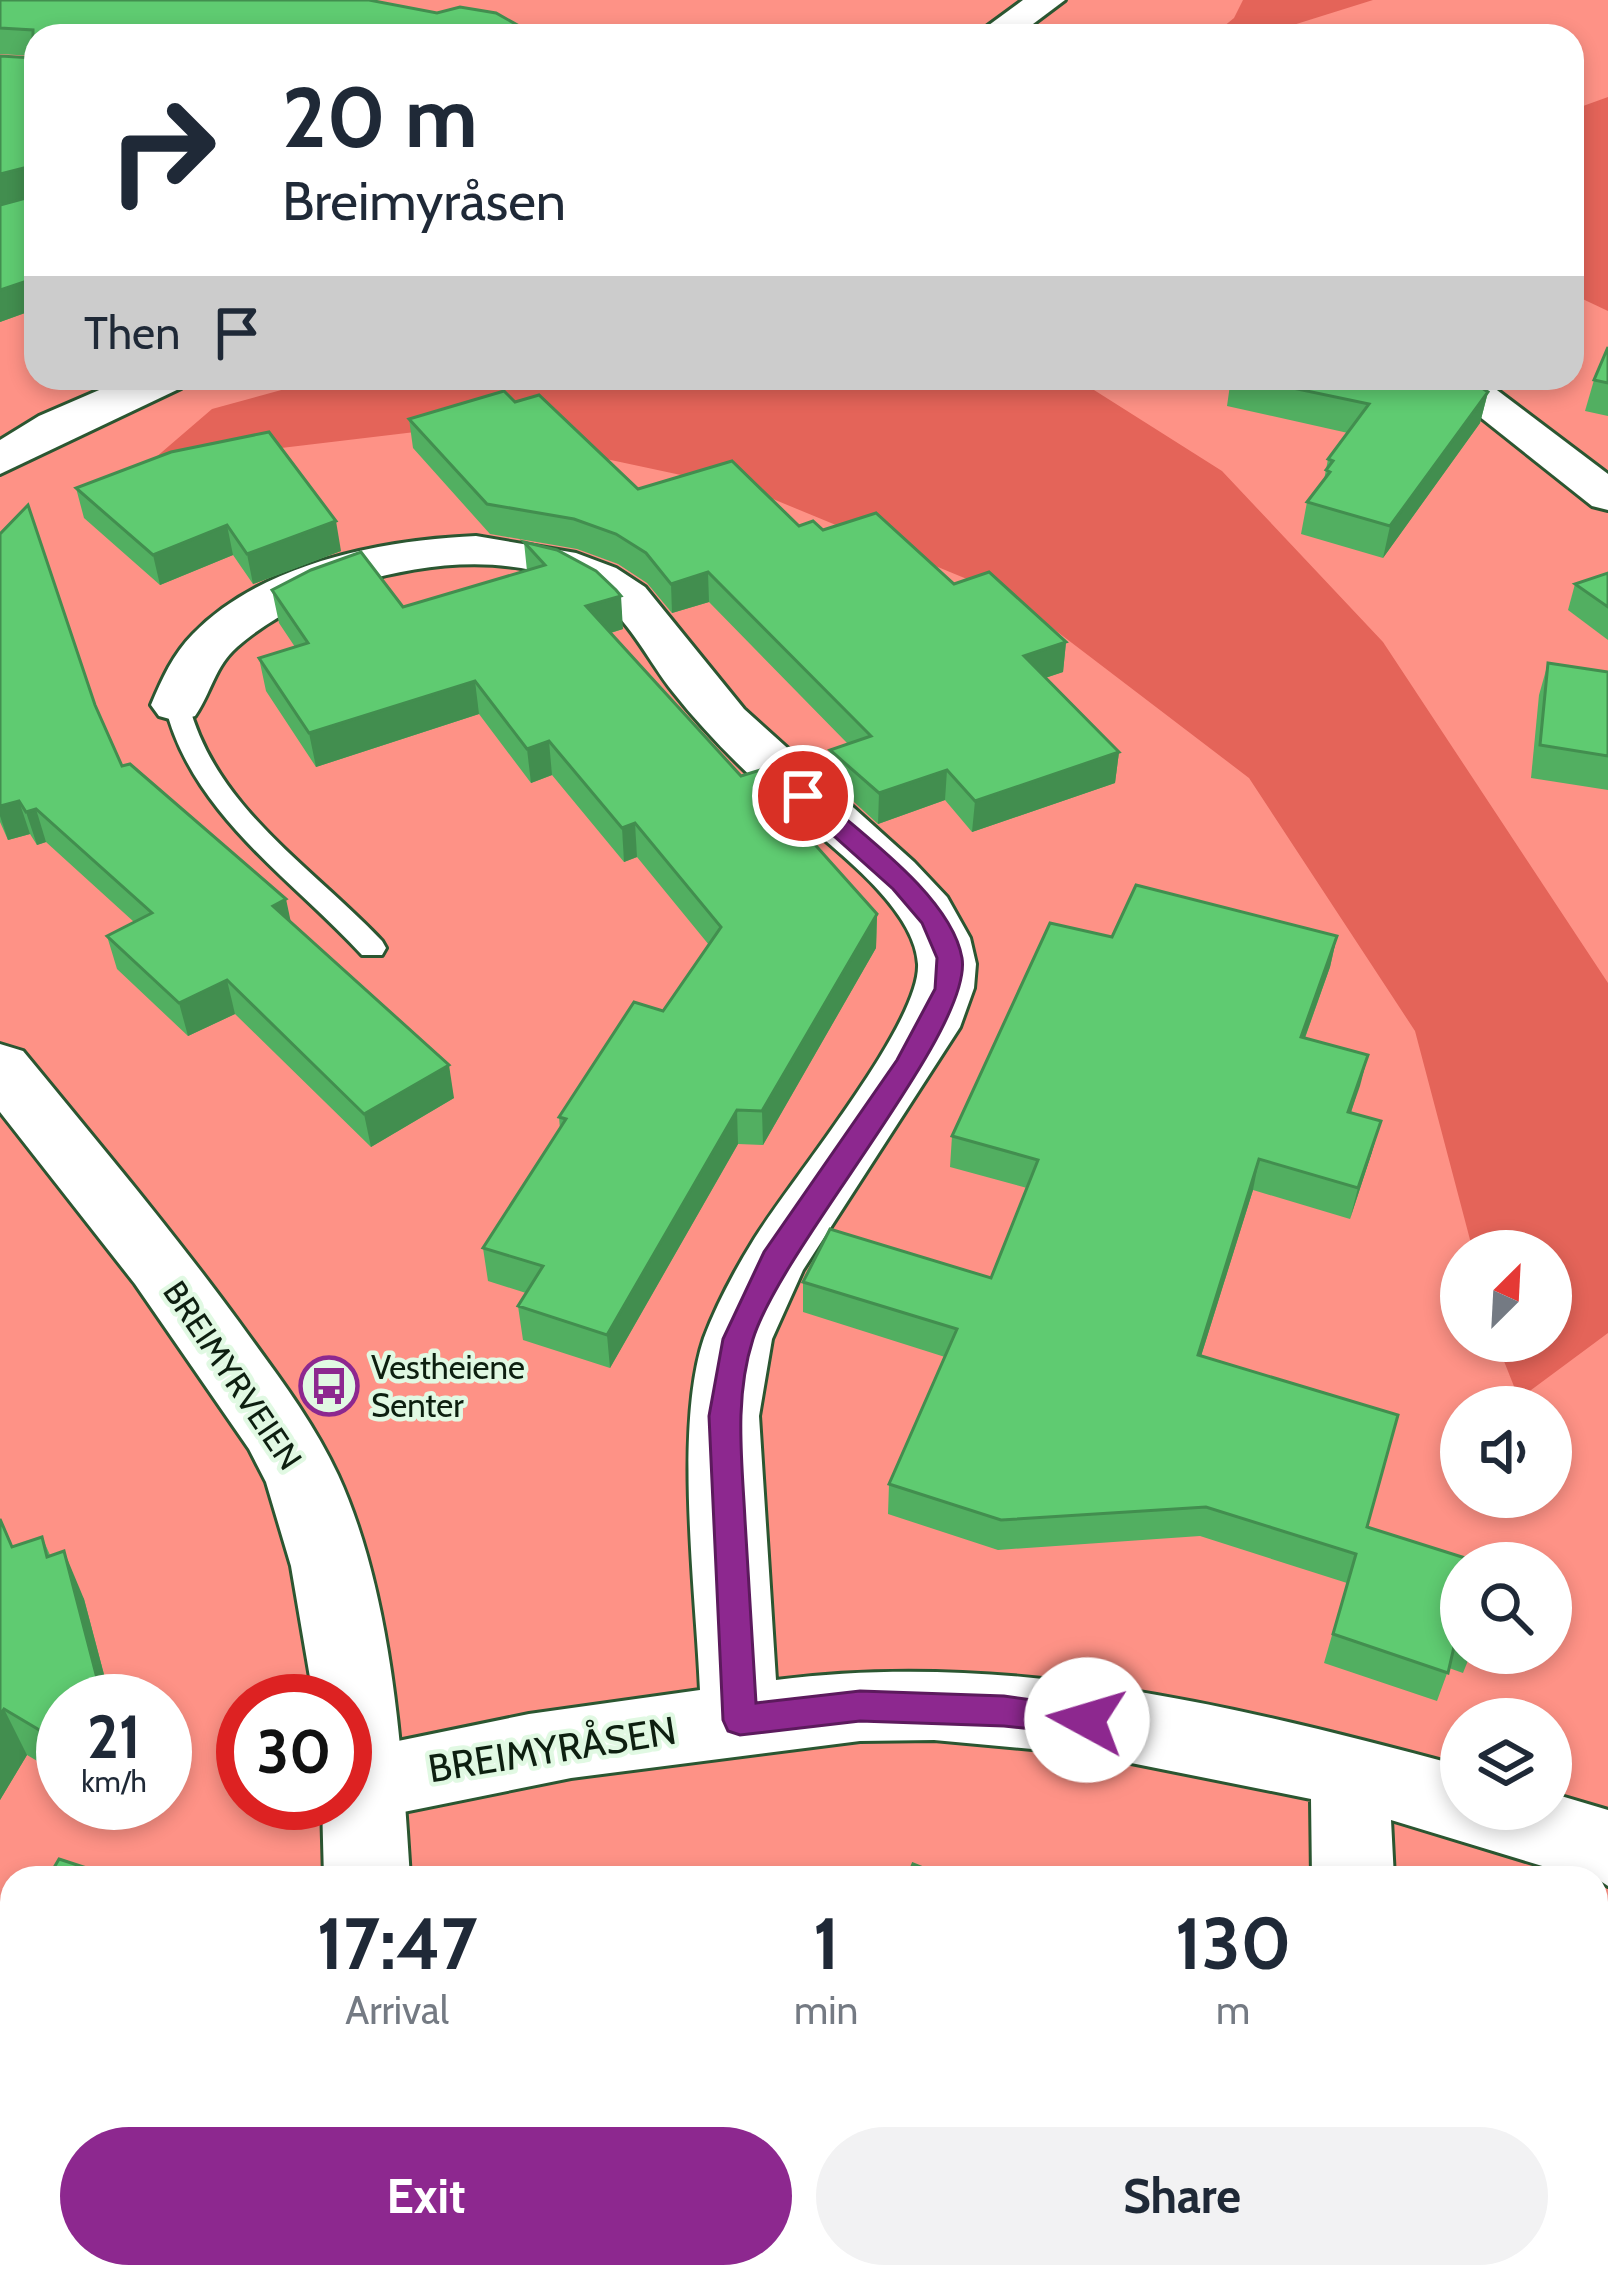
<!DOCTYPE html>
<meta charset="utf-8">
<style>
body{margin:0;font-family:Cabin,sans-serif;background:#f2f2f3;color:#1f2937;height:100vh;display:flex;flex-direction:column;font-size:45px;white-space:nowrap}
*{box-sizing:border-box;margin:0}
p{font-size:39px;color:#747a83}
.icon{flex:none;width:66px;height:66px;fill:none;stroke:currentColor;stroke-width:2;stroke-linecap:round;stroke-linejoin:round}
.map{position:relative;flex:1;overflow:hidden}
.side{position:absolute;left:0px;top:1866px;width:1608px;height:423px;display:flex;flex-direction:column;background:#fff;border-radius:36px 36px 0 0;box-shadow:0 6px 18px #0003}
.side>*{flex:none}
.banner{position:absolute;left:24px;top:24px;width:1560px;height:366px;border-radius:36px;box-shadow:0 6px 18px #0003;background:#fff;color:#1f2937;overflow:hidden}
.needle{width:78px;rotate:24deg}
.tools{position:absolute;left:1440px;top:1230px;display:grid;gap:24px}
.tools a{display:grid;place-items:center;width:132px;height:132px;border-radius:50%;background:#fff;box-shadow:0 6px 18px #0003;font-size:60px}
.speed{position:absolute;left:36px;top:1674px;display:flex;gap:24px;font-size:60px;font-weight:700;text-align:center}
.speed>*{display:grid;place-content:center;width:156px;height:156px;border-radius:50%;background:#fff;box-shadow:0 6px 18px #0003;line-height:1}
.speed small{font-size:30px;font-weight:400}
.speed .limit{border:18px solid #d22;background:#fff;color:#111}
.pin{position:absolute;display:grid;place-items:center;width:102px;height:102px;color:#fff;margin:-51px;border:6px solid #fff;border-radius:50%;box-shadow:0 3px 12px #0007}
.me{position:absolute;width:132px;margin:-66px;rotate:276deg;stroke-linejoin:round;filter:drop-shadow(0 0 9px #0008)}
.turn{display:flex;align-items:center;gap:42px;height:252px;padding:0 60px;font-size:54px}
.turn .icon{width:156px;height:156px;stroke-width:2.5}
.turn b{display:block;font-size:84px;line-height:102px}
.then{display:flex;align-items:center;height:114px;padding:0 60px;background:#0003;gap:24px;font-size:45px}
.eta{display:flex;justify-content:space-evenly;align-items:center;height:204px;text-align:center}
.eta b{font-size:72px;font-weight:700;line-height:84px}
.action{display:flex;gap:24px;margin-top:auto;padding:24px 60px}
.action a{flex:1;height:138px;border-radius:72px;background:#8d288f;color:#fff;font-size:48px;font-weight:700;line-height:138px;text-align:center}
.action a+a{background:#f2f2f3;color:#1f2937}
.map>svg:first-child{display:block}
.green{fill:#fe9286;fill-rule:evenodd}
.forest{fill:#e46459}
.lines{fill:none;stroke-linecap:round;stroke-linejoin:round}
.service-casing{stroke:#2b5631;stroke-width:6}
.minor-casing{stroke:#2b5631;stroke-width:6}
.tertiary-casing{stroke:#2b5631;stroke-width:6}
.service{fill:#fff;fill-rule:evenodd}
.minor{fill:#fff;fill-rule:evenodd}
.tertiary{fill:#fff;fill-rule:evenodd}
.wall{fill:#52af61}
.shaded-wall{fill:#428e4f}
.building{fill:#5fcb71;stroke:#428e4f;stroke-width:3}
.route{fill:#8d288f;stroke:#5c1a5d;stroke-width:3}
.labels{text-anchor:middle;stroke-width:9;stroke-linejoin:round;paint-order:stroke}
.poi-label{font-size:33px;fill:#0d1f10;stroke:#e1f9e3;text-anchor:start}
.street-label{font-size:33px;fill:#0d1f10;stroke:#e1f9e3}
.near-street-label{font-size:39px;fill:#0d1f10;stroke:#e1f9e3}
</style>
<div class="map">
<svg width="1608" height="2288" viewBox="0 0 1608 2288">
<rect width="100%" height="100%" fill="#b0dfb4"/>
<path class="green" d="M0 0H1608V2288H0ZM36 36H1572V378H36ZM1461 1251H1551V1341H1461ZM1461 1407H1551V1497H1461ZM1461 1563H1551V1653H1461ZM63 1701H165V1803H63ZM243 1701H345V1803H243ZM1461 1719H1551V1809H1461ZM12 1878H1596V2277H12Z"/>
<g class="forest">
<polygon points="1243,0 1373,0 1258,36 1212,36 1234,18"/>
<polygon points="1608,97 1608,311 1572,294 1572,110"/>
<polygon points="325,378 1075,378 1222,471 1383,642 1608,983 1608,1333 1519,1399 1496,1341 1551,1341 1551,1251 1473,1251 1415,1031 1249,778 1013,598 751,490 457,427 148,464 212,409"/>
</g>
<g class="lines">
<g class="service-casing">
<g id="service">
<path d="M177 698 189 705C216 808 312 867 382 941L386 948 382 955H362C290 877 191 813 165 705Z"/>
<polygon points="1020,2277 1084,2277 1089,2288 1025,2288"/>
</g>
</g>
<g class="minor-casing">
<g id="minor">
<polygon points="1431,378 1481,378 1608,474 1608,510 1592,506"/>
<path d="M476 536 576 553 616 568 645 587 744 709 914 862 947 897 970 938 976 964 974 988 960 1027 803 1270 772 1339 759 1416 776 1680C1008 1650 1238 1706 1461 1766V1809H1551V1793L1608 1810V1886L1596 1878H1582L1391 1820 1394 1878H1312L1311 1799 1086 1754 934 1740 860 1741 571 1778 364 1820 336 1810 333 1803H345V1755L364 1748 529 1714 700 1690C696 1593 674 1427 704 1338 716 1306 735 1270 753 1241 789 1182 921 1024 918 964 915 899 805 828 760 785 729 756 699 725 673 692 649 662 632 624 601 600 506 529 319 574 237 647 215 666 211 693 195 716L177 721 159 716 151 705C162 679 173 654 193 634 262 563 382 540 476 536Z"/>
<rect x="1337" y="2277" width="92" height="11"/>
</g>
</g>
<g class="tertiary-casing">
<g id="tertiary">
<polygon points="1023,0 1065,0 1017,36 974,36"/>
<polygon points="127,378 188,378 181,388 0,474 0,440 39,416"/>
<path d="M0 1044 23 1051C96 1140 171 1229 239 1322 275 1372 312 1419 338 1475 392 1593 402 1750 410 1878H324L322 1803H345V1701H314L291 1566 266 1482 249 1449 135 1284 0 1112Z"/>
<polygon points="289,2277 385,2277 382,2288 286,2288"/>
</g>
</g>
<use href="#service" class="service"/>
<use href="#minor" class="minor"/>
<use href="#tertiary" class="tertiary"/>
</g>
<g class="wall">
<polygon points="0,0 391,6 437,13 496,13 36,36 36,309 0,322 0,205 33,56 0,54"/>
<polygon points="1608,347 1608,416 1585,411 1594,380"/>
<polygon points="1231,378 1467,378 1488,392 1480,423 1383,558 1301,534 1307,502 1324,480 1328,459 1348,433 1227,406"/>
<polygon points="515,402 638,489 823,530 954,584 1066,642 1063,672 1045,678 1119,752 1115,783 972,832 945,800 878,824 830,780 830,750 848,744 709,602 672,613 647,583 618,564 577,549 490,534 413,448 409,419"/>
<polygon points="76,488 341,551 253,584 233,555 160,585 84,518"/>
<polygon points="0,534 95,705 122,766 290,922 454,1098 371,1147 235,1014 188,1036 117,969 107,936 134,922 46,842 37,845 30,834 8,840 0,822"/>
<polygon points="524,542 623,629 611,633 741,776 822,809 822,843 816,845 877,914 876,948 763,1145 738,1144 610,1368 523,1340 518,1306 526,1293 488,1281 483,1248 560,1129 559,1117 663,1011 709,945 637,857 624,862 552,775 531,783 479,714 316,767 266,691 259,658 295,647 279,623 272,590 403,607 527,571"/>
<polygon points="1608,573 1608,640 1568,610 1575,584"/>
<polygon points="1548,663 1608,672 1608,790 1531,778 1539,695"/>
<polygon points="1337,936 1330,967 1305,1038 1368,1055 1351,1113 1372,1152 1350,1219 1253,1190 1201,1356 1367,1527 1461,1563 1461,1653 1471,1653 1463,1673 1449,1668 1437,1701 1324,1663 1347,1583 1200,1536 998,1550 888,1514 889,1484 945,1357 803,1312 803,1282 991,1278 1027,1188 950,1167 952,1136 1112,937"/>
<polygon points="0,1518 13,1547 42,1537 50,1555 84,1599 111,1701 63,1701 63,1776 27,1755 0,1800"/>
<polygon points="108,1803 137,1803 143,1823"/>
<polygon points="1608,2150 1608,2288 1555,2288 1557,2277 1596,2277"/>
<polygon points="529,2277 733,2277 730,2286 734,2288 538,2288 531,2285"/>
</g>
<g class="shaded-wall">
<polygon points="32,166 36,195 0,204 0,174"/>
<polygon points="36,278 36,309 0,322 0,290"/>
<polygon points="1488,392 1480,423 1383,558 1390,526"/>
<polygon points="336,521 341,551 253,584 247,554"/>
<polygon points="227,525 233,555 160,585 153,555"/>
<polygon points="708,572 709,602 672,613 671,584"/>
<polygon points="621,596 623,629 589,639 586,606"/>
<polygon points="1066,642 1063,672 1021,686 1024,656"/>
<polygon points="475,681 479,714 316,767 309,733"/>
<polygon points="549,741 552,775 531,783 527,749"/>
<polygon points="1119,752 1115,783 972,832 975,801"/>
<polygon points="947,770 945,800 878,824 879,793"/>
<polygon points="19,801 30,834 8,840 0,816 0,806"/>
<polygon points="36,809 46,842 37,845 26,812"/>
<polygon points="822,809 822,843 792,853 792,819"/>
<polygon points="635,823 637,857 624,862 622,828"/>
<polygon points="286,899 293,932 273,906"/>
<polygon points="877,914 876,948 763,1145 762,1111"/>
<polygon points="1337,936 1330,967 1294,1068 1301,1037"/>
<polygon points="227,980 235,1014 188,1036 179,1003"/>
<polygon points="1368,1055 1360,1086 1340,1143 1348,1112"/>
<polygon points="449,1065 454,1098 371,1147 364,1114"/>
<polygon points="737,1110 738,1144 610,1368 607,1335"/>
<polygon points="1381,1121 1372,1152 1350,1219 1358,1188"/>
<polygon points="1259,1159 1253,1190 1192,1385 1198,1355"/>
<polygon points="64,1551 84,1599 111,1701 103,1701"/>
<polygon points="4,1709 27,1755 0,1800 0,1715"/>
<polygon points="64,2277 89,2277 84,2288 58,2288"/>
<polygon points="722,2277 733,2277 729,2288 720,2282"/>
</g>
<g class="building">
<polygon points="0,0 369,0 437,13 460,7 496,13 537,36 36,36 36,278 0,290 0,205 33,196 32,166 0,174 0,56 33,58 33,30 0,28"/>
<polygon points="595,30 634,36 578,36"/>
<polygon points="1608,347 1608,383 1594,380"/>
<polygon points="1245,378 1467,378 1488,392 1390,526 1307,502 1330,472 1326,470 1333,461 1328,459 1369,404"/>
<polygon points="504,391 515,402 539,395 638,489 732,461 799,526 813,521 823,530 876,513 954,584 989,572 1066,642 1024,656 1119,752 975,801 947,770 879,793 830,750 871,736 708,572 671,584 646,553 616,534 574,519 487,504 409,419"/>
<polygon points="269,432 336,521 247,554 227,525 153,555 76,488 171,452"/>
<polygon points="28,505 95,705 122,766 130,764 286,899 273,906 449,1065 364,1114 227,980 179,1003 107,936 152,913 36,809 26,812 19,801 0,806 0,534"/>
<polygon points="524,542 557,550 596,571 616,590 621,596 586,606 741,776 770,767 822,809 792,819 877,914 762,1111 737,1110 607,1335 518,1306 543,1266 483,1248 566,1119 559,1117 634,1002 663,1011 721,927 635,823 622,828 549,741 527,749 475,681 309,733 259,658 308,643 272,590 311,570 361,552 403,607 545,565"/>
<polygon points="1608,573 1608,607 1575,584"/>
<polygon points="1548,663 1608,672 1608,756 1540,745"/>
<polygon points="1136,885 1337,936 1301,1037 1368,1055 1348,1112 1381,1121 1358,1188 1259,1159 1198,1355 1398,1415 1367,1527 1481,1563 1461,1563 1461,1640 1456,1638 1448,1673 1333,1634 1356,1554 1206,1507 1001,1520 889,1484 957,1329 803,1282 830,1229 991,1278 1038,1160 952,1136 1050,923 1112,937"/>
<polygon points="0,1519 12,1547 42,1537 47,1557 64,1551 103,1701 63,1701 63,1744 4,1709 0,1715"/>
<polygon points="59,1859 117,1878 48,1878"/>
<polygon points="913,1864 948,1878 907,1878"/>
<polygon points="12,1963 12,2277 64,2277 58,2288 0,2288 0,1984"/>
<polygon points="1596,2145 1608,2150 1608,2282 1595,2277"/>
<polygon points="550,2277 722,2277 720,2282 734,2288 545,2288"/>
</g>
<path class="route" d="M803 788 812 790C857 831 951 895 962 958 974 1030 782 1246 753 1339 734 1398 742 1460 745 1520 749 1581 752 1642 756 1703L860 1691 1004 1696 1099 1709 1104 1720 1099 1731 1087 1735 1004 1726 860 1721 740 1735 728 1731 723 1720 709 1416 723 1339 764 1252 897 1060 935 989 937 958 922 923 893 889 795 801V790Z"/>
<defs>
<g id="bus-ring" transform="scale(3)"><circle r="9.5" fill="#e1f9e3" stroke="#8d288f" stroke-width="1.5"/><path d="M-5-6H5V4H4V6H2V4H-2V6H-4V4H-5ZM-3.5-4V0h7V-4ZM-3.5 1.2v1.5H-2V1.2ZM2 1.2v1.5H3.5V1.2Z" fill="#8d288f"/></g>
</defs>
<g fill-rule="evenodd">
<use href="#bus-ring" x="329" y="1386"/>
</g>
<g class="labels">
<g class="poi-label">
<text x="371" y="1379">Vestheiene<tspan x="371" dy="38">Senter</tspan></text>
</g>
<g class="street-label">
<text transform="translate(233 1375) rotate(56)" y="12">BREIMYRVEIEN</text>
</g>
<g class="near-street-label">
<text transform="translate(552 1749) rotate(-9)" y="14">BREIMYRÅSEN</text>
</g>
</g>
</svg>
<div class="tools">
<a><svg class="needle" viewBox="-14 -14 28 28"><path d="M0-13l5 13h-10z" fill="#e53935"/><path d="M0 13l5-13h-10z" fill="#747a83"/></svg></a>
<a><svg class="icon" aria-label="sound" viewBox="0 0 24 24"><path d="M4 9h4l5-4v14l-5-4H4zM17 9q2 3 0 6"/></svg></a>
<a><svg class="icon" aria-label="search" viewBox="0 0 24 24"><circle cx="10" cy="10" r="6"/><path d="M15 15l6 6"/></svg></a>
<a><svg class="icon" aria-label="layers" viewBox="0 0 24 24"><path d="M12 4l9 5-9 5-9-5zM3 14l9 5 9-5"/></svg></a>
</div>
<div class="speed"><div>21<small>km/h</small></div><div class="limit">30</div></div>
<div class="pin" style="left:803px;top:796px;background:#d93025"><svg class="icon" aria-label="arrive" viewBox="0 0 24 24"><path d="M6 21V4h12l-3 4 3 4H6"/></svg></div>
<svg class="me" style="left:1087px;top:1720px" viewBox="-20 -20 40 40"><circle r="19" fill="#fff"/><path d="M0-13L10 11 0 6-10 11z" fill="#8d288f"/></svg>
<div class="banner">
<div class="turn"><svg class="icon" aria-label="right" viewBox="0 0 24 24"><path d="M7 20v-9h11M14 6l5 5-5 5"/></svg><div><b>20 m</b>Breimyråsen</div></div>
<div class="then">Then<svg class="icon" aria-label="arrive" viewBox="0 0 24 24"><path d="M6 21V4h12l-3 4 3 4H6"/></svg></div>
</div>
<section class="side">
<div class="eta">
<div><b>17:47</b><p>Arrival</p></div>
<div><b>1</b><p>min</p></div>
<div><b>130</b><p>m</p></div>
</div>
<div class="action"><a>Exit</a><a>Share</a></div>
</section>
</div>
